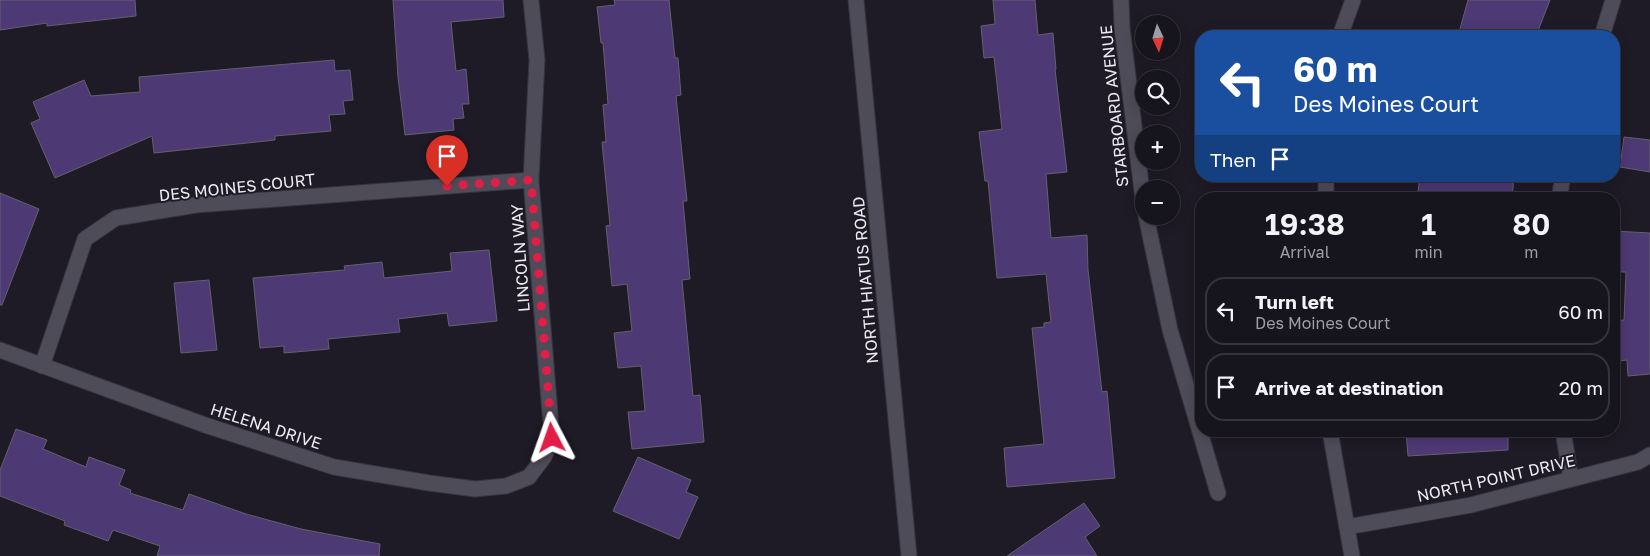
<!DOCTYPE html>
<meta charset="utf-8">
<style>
body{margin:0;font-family:"Golos Text",sans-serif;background:#1f1d26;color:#f1f3f6;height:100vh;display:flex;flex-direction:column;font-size:19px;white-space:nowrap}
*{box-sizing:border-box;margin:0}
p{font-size:16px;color:#9e9ea4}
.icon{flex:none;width:28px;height:28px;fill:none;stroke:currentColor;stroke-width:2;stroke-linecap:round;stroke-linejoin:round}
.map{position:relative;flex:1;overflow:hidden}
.side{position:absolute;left:1195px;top:192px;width:425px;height:245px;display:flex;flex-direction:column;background:#16141d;border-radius:20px;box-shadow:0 2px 12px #0003,0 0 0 1px #35333b}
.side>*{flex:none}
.guide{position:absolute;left:1195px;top:30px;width:425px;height:152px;border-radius:20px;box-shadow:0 2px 12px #0003,0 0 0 1px #35333b;background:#1a4fa0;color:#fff;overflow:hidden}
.needle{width:32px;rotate:176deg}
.buttons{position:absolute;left:1135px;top:15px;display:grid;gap:10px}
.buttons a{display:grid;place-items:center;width:45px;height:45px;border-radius:50%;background:#16141d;box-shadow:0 2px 12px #0003,0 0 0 1px #35333b;font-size:25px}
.pin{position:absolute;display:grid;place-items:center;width:42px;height:42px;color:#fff;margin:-51px -21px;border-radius:50% 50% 50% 0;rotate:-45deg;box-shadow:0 0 5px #0007}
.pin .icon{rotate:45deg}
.me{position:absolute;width:55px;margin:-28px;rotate:356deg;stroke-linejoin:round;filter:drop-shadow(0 0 4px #0008)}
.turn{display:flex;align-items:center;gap:18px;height:105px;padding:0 15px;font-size:22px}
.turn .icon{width:65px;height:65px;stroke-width:2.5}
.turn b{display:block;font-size:35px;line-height:42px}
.then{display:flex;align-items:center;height:48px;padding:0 15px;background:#0003;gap:10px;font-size:19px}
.eta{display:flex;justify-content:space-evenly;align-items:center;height:85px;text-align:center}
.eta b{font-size:30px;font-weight:600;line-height:35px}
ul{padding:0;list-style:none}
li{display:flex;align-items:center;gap:15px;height:68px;margin:0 10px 8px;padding:0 5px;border:2px solid #35333b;border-radius:20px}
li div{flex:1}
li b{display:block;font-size:19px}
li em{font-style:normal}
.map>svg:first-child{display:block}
.building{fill:#4d3974;stroke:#64606e}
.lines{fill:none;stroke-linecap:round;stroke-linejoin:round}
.street-casing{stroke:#36343c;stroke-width:17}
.secondary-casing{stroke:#36343c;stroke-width:17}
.street{stroke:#4f4c59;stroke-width:15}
.secondary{stroke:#4f4c59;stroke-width:15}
.route{stroke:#e11d48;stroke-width:9;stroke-dasharray:0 16.2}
.labels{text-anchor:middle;stroke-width:4;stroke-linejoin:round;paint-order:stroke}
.street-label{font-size:16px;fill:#eceaf2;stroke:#1e1b27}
</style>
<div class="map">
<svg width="1650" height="556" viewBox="0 0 1650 556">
<rect width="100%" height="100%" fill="#1e1b27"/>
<g class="building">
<polygon points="0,0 135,0 136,16 47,26 47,23 0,30"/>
<polygon points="393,0 503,0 504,17 451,22 456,71 466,69 469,104 462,104 464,118 453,119 454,130 405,135 398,77"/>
<polygon points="614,0 669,0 675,58 678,58 681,95 676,96 687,201 683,201 690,279 682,280 693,396 700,395 704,442 632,449 628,412 645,411 641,366 618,368 614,333 632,331 627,284 612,286 606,226 610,225 602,142 606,142 603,105 608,104 603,43 601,43 597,7 615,5"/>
<polygon points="993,0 1035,0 1038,35 1053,33 1056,69 1055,69 1067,172 1046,174 1051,238 1087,235 1088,270 1102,392 1107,391 1115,478 1007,487 1004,448 1044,444 1032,328 1044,327 1044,323 1051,322 1046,274 997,278 988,181 985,181 979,132 1002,129 994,57 984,58 981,26 995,24"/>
<polygon points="1468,0 1550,0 1536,36 1458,36"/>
<polygon points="334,60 335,71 350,70 353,100 343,101 345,114 329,115 331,131 275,136 275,140 154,153 152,136 55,178 31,123 40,119 33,102 84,80 91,96 140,92 139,77"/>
<polygon points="1624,137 1650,140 1650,172 1620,167"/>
<polygon points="1420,176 1514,176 1512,199 1417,199"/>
<polygon points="0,193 39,209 2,305 0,305"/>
<polygon points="1614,231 1650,233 1650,374 1628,376 1627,360 1619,361 1618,351 1614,351 1614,321 1624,320 1626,272 1618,272 1618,262 1614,262"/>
<polygon points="489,250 497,321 449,326 447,313 398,319 400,332 328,339 329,349 284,353 284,346 260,348 253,278 345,270 344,266 382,262 384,278 452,271 450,253"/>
<polygon points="209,280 217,350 181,353 174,283"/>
<polygon points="16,429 47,440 43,449 86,467 89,457 125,470 119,485 131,490 130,493 183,510 189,494 246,514 301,529 380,544 379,556 157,556 160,546 113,530 108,541 64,525 65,521 0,496 0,470"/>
<polygon points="1406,431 1508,431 1508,450 1408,456"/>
<polygon points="638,457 691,480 686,492 698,497 679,539 613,511"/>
<polygon points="1084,503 1100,526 1085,537 1097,556 1007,556"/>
</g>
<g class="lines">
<g class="street-casing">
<g id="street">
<polyline points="1121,0 1122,27 1144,208"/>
<polyline points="1340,36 1353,0"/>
<polyline points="1602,36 1613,0"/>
<polyline points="1326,176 1326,199"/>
<polyline points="1559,199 1563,176"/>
<polyline points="1146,216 1170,330 1218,493"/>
<polyline points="0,350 205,425 334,467 429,483 475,489 506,486 529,477 544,457 552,438 531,180 537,60 531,0"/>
<polyline points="42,366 85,239 116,218 196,205 531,180"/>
<polyline points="1330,431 1352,556"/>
<polyline points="1563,431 1571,479"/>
<polyline points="1347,527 1471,505 1638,462 1650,455"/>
</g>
</g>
<g class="secondary-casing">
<polyline id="secondary" points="856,0 909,556"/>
</g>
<use href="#street" class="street"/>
<use href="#secondary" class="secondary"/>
</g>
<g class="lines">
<polyline class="route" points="447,186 531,180 552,438"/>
</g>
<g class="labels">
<g class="street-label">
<text transform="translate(1114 106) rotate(-96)" y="6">STARBOARD AVENUE</text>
<text transform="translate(237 187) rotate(-6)" y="6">DES MOINES COURT</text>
<text transform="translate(520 258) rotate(-94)" y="6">LINCOLN WAY</text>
<text transform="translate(865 280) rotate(-95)" y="6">NORTH HIATUS ROAD</text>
<text transform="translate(266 426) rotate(18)" y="6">HELENA DRIVE</text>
<text transform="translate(1496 478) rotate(-13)" y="6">NORTH POINT DRIVE</text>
</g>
</g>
</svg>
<div class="buttons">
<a><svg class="needle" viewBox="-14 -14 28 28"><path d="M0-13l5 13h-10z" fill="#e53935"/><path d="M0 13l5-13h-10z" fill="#9e9ea4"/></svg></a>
<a><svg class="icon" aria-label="search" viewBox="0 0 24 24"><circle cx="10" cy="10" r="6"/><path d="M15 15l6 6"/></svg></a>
<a>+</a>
<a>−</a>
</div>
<div class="pin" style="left:447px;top:186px;background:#d93025"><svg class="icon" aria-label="arrive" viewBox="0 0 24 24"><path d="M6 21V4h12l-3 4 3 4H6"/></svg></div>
<svg class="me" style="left:552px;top:438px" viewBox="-20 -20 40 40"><path d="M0-17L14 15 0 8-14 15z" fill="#e11d48" stroke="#fff" stroke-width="4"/></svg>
<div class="guide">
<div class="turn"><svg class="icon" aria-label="left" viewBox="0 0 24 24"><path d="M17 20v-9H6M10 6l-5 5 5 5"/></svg><div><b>60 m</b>Des Moines Court</div></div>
<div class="then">Then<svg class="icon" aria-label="arrive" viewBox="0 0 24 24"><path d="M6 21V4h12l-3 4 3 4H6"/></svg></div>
</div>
<section class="side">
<div class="eta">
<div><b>19:38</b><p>Arrival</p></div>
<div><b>1</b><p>min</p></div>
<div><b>80</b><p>m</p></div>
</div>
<ul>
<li><svg class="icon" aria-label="left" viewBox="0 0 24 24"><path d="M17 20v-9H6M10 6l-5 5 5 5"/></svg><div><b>Turn left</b><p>Des Moines Court</p></div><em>60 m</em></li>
<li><svg class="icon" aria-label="arrive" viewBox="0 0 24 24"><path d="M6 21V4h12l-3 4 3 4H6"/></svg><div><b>Arrive at destination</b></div><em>20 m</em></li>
</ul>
</section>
</div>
